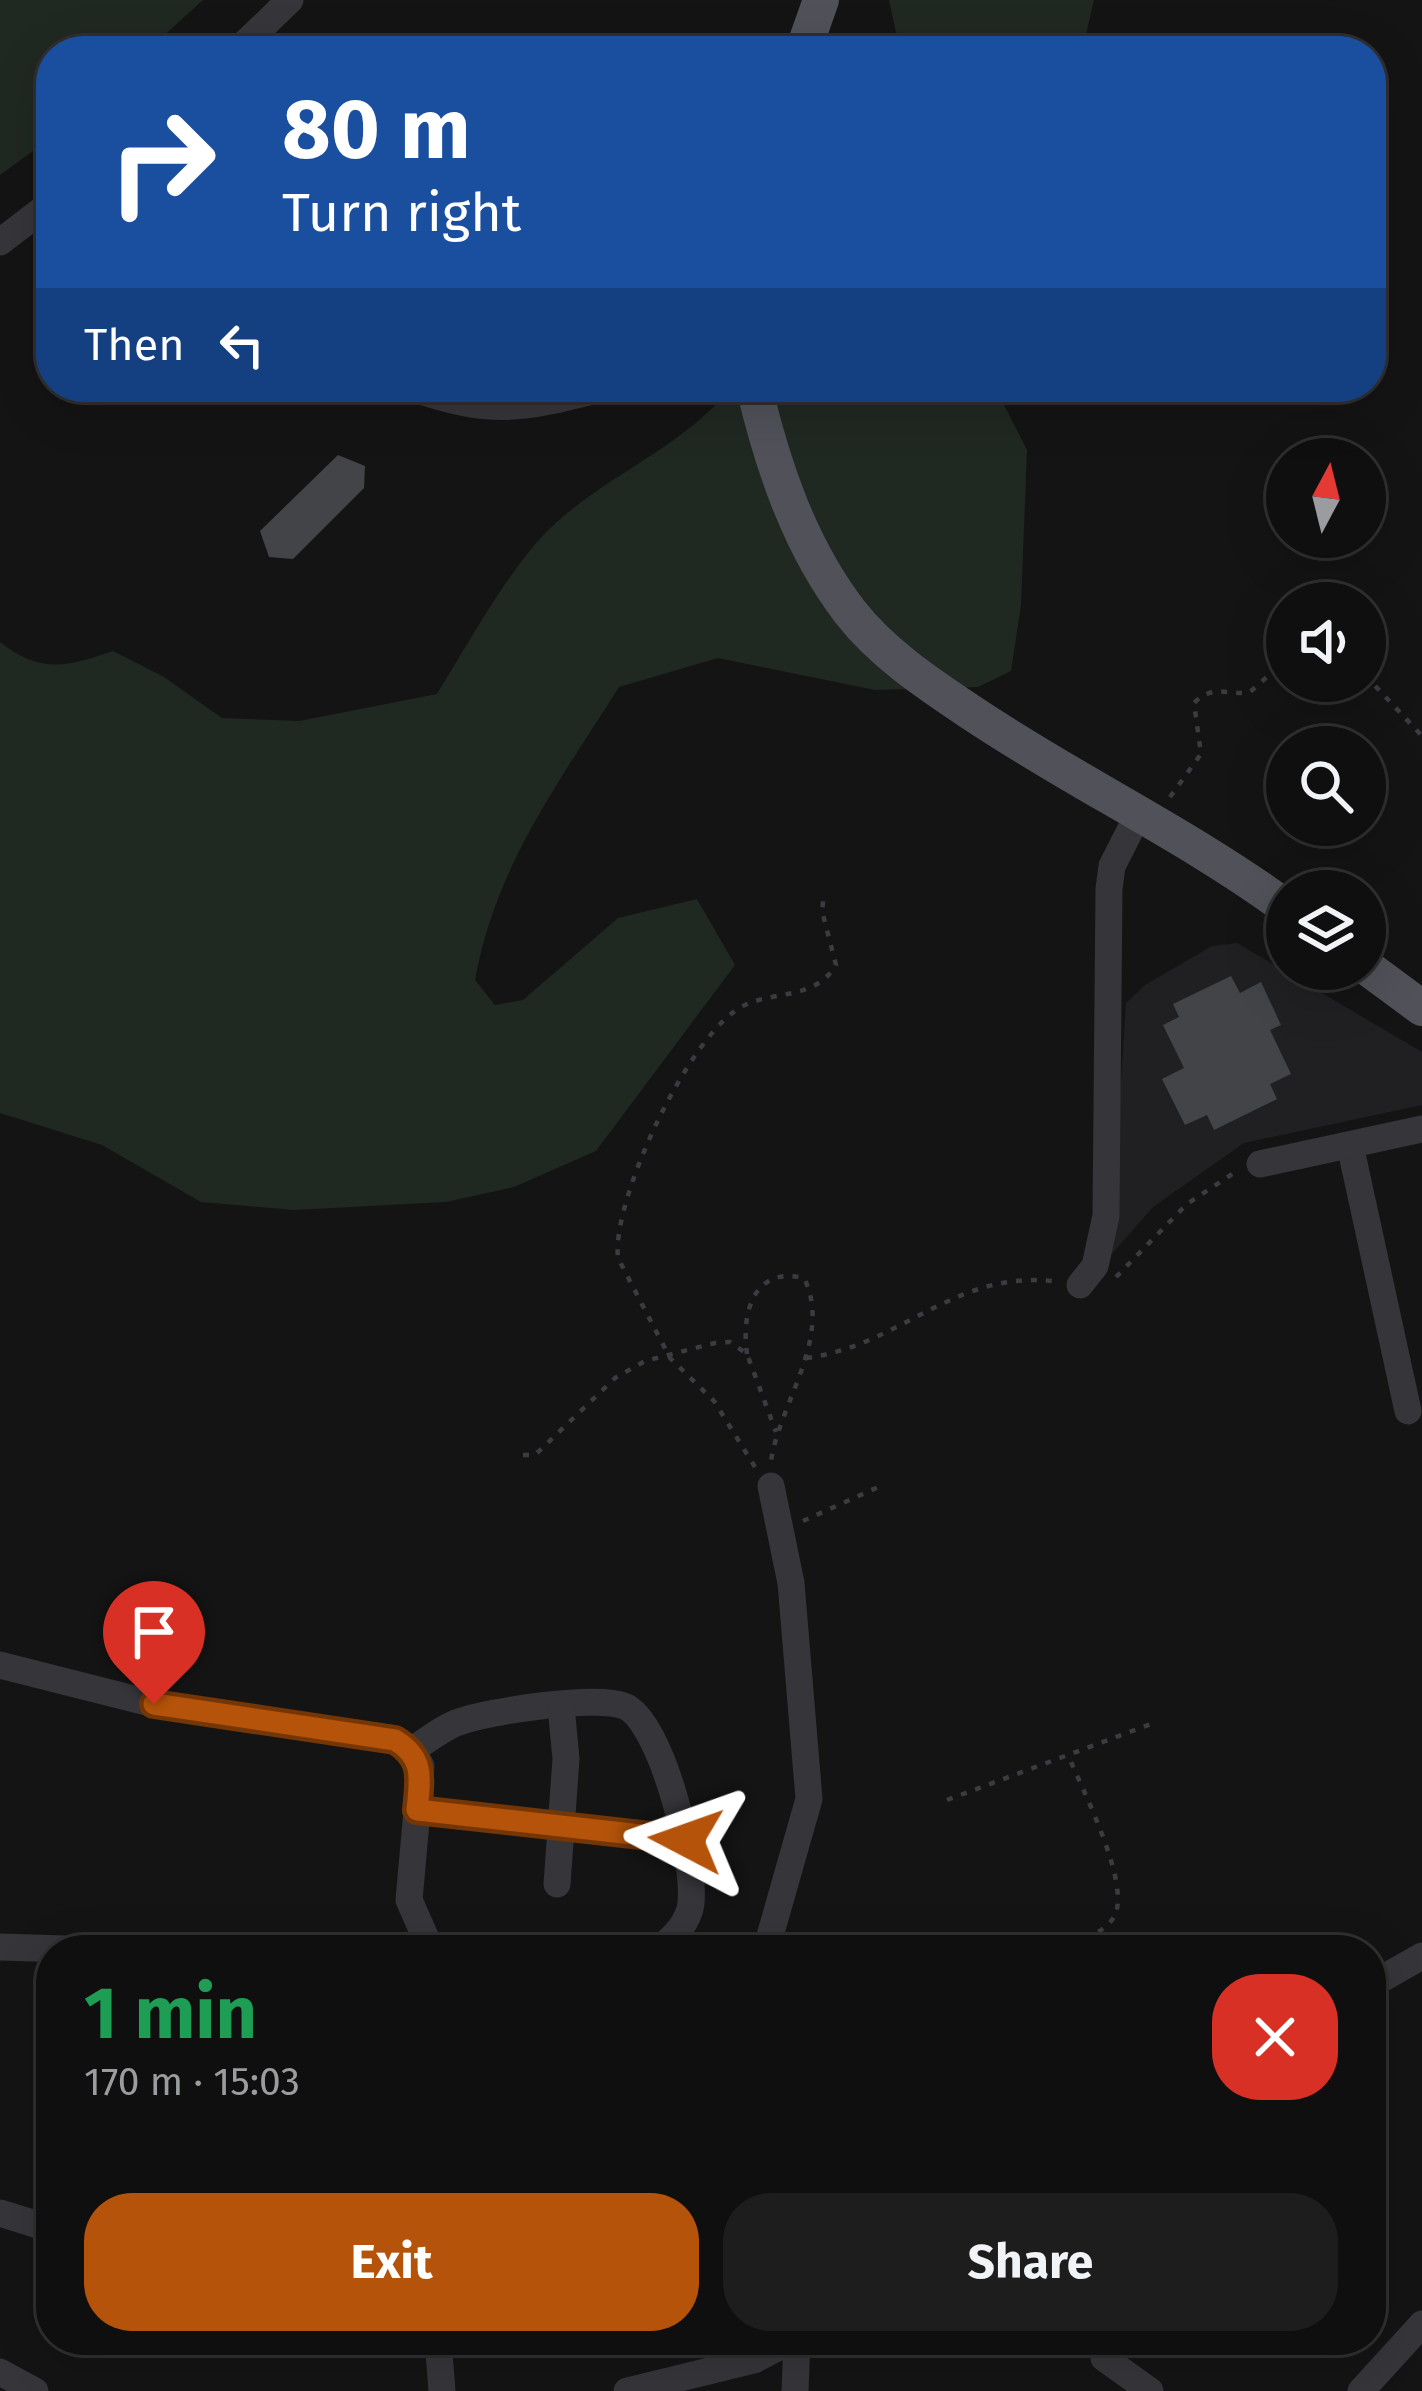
<!DOCTYPE html>
<meta charset="utf-8">
<style>
body{margin:0;font-family:"Fira Sans",sans-serif;background:#1d1d1e;color:#f1f3f6;height:100vh;display:flex;flex-direction:column;font-size:45px;white-space:nowrap}
*{box-sizing:border-box;margin:0}
p{font-size:39px;color:#9b9c9f}
.icon{flex:none;width:66px;height:66px;fill:none;stroke:currentColor;stroke-width:2;stroke-linecap:round;stroke-linejoin:round}
.map{position:relative;flex:1;overflow:hidden}
.panel{position:absolute;left:36px;top:1935px;width:1350px;height:420px;display:flex;flex-direction:column;background:#0f0f10;border-radius:48px;box-shadow:0 12px 48px #0002,0 0 0 3px #2f2f30}
.panel>*{flex:none}
.hud{position:absolute;left:36px;top:36px;width:1350px;height:366px;border-radius:48px;box-shadow:0 12px 48px #0002,0 0 0 3px #2f2f30;background:#1a4fa0;color:#fff;overflow:hidden}
.needle{width:78px;rotate:7deg}
.controls{position:absolute;left:1266px;top:438px;display:grid;gap:24px}
.controls a{display:grid;place-items:center;width:120px;height:120px;border-radius:50%;background:#0f0f10;box-shadow:0 12px 48px #0002,0 0 0 3px #2f2f30;font-size:60px}
.pin{position:absolute;display:grid;place-items:center;width:102px;height:102px;color:#fff;margin:-123px -51px;border-radius:50% 50% 50% 0;rotate:-45deg;box-shadow:0 0 12px #0007}
.pin .icon{rotate:45deg}
.me{position:absolute;width:132px;margin:-66px;rotate:274deg;stroke-linejoin:round;filter:drop-shadow(0 0 9px #0008)}
.turn{display:flex;align-items:center;gap:42px;height:252px;padding:0 48px;font-size:54px}
.turn .icon{width:156px;height:156px;stroke-width:2.5}
.turn b{display:block;font-size:84px;line-height:102px}
.then{display:flex;align-items:center;height:114px;padding:0 48px;background:#0003;gap:24px;font-size:45px}
.round{display:grid;place-items:center;flex:none;width:126px;height:126px;border-radius:48px;background:#1d1d1e}
.head{display:flex;align-items:center;justify-content:space-between;height:204px;padding:0 48px}
h1{font-size:72px;font-weight:700;line-height:90px;color:#1e9e55}
.action{display:flex;gap:24px;margin-top:auto;padding:24px 48px}
.action a{flex:1;height:138px;border-radius:48px;background:#b45309;color:#fff;font-size:48px;font-weight:700;line-height:138px;text-align:center}
.action a+a{background:#1d1d1e;color:#f1f3f6}
.map>svg:first-child{display:block}
.built{fill:#202022}
.green{fill:#202822}
.building{fill:#434448}
.lines{fill:none;stroke-linecap:round;stroke-linejoin:round}
.path{stroke:#3b3c41;stroke-width:4.5;stroke-dasharray:6 9;stroke-linecap:butt}
.minor{stroke:#35353a;stroke-width:27}
.major{stroke:#515259;stroke-width:36}
.route-casing{stroke:#753606;stroke-width:30}
.route{stroke:#b45309;stroke-width:21}
</style>
<div class="map">
<svg width="1422" height="2391" viewBox="0 0 1422 2391">
<rect width="100%" height="100%" fill="#141415"/>
<polygon class="built" points="1237,943 1422,1052 1422,1105 1244,1143 1153,1207 1110,1256 1126,1003 1145,985 1212,946"/>
<g class="green">
<polygon points="0,0 203,0 147,51 51,51 51,138 0,175"/>
<polygon points="889,0 1094,0 1082,51 900,51"/>
<path d="M732 387H995L1027 450 1021 605 1011 671 978 687 875 690 718 658 619 687C558 784 496 865 475 980L495 1005 523 1000 618 918 697 899 735 965 596 1151 514 1187 446 1202 294 1210 201 1202 102 1145 0 1113V642C41 674 66 667 113 651L164 677 222 718 299 721 437 694C469 643 513 560 558 521 613 472 682 447 732 387Z"/>
</g>
<g class="building">
<polygon points="338,455 365,466 364,488 293,559 269,557 260,531"/>
<polygon points="1231,976 1240,993 1261,982 1281,1025 1270,1030 1291,1074 1270,1084 1277,1099 1214,1130 1207,1115 1185,1125 1162,1079 1184,1068 1163,1025 1179,1017 1173,1004"/>
</g>
<g class="lines">
<g class="path">
<polyline points="1365,675 1422,736"/>
<path d="M1170 797 1201 754 1194 703C1211 685 1227 694 1249 693L1287 659"/>
<polyline points="1116,1277 1187,1204 1237,1171"/>
<path d="M747 1354C741 1312 754 1266 804 1278 833 1337 780 1402 771 1461"/>
<path d="M806 1358C902 1346 956 1267 1059 1282"/>
<polyline points="523,1455 535,1455 615,1378 645,1361 715,1343 730,1342 747,1354 776,1432"/>
<path d="M755 1467 714 1401 670 1358 618 1258C611 1201 691 1029 745 1005 778 990 814 1000 836 965L822 911 824 894"/>
<polyline points="803,1521 885,1484"/>
<polyline points="947,1800 1151,1724"/>
<path d="M1057 1950C1075 1943 1104 1934 1114 1917 1132 1885 1082 1789 1068 1755"/>
</g>
<g class="minor">
<polyline points="237,51 290,0"/>
<polyline points="0,242 51,203"/>
<path d="M409 387C495 417 522 409 608 387"/>
<polyline points="1350,1145 1408,1411"/>
<polyline points="1260,1164 1422,1129"/>
<polyline points="1080,1285 1095,1266 1106,1216 1109,889 1112,866 1139,813"/>
<polyline points="0,1665 154,1704 396,1740 412,1750 421,1766 409,1900 431,1950"/>
<path d="M412 1750C427 1741 443 1727 459 1722 489 1711 596 1695 624 1706 662 1720 699 1871 690 1909 685 1926 671 1942 655 1950"/>
<polyline points="417,1810 686,1841"/>
<polyline points="557,1884 566,1759 561,1706"/>
<polyline points="0,1947 99,1950"/>
<polyline points="766,1950 809,1799 791,1583 771,1486"/>
<polyline points="1371,1985 1422,1956"/>
<polyline points="0,2213 51,2229"/>
<polyline points="438,2340 442,2391"/>
<polyline points="1104,2358 1150,2391"/>
<polyline points="0,2372 35,2391"/>
<polyline points="627,2391 754,2360 792,2340"/>
<polyline points="795,2391 797,2340"/>
<polyline points="1361,2391 1422,2324"/>
</g>
<g class="major">
<polyline points="803,51 821,0"/>
<path d="M754 387C773 467 800 547 850 612 882 653 927 683 969 711 1073 781 1186 834 1287 908"/>
<polyline points="1365,966 1422,1008"/>
</g>
</g>
<g class="lines">
<g class="route-casing">
<path id="route" d="M154 1704 395 1740C425 1758 420 1779 417 1810L686 1840"/>
</g>
<use href="#route" class="route"/>
</g>
</svg>
<div class="controls">
<a><svg class="needle" viewBox="-14 -14 28 28"><path d="M0-13l5 13h-10z" fill="#e53935"/><path d="M0 13l5-13h-10z" fill="#9b9c9f"/></svg></a>
<a><svg class="icon" aria-label="sound" viewBox="0 0 24 24"><path d="M4 9h4l5-4v14l-5-4H4zM17 9q2 3 0 6"/></svg></a>
<a><svg class="icon" aria-label="search" viewBox="0 0 24 24"><circle cx="10" cy="10" r="6"/><path d="M15 15l6 6"/></svg></a>
<a><svg class="icon" aria-label="layers" viewBox="0 0 24 24"><path d="M12 4l9 5-9 5-9-5zM3 14l9 5 9-5"/></svg></a>
</div>
<div class="pin" style="left:154px;top:1704px;background:#d93025"><svg class="icon" aria-label="arrive" viewBox="0 0 24 24"><path d="M6 21V4h12l-3 4 3 4H6"/></svg></div>
<svg class="me" style="left:686px;top:1840px" viewBox="-20 -20 40 40"><path d="M0-17L14 15 0 8-14 15z" fill="#b45309" stroke="#fff" stroke-width="4"/></svg>
<div class="hud">
<div class="turn"><svg class="icon" aria-label="right" viewBox="0 0 24 24"><path d="M7 20v-9h11M14 6l5 5-5 5"/></svg><div><b>80 m</b>Turn right</div></div>
<div class="then">Then<svg class="icon" aria-label="left" viewBox="0 0 24 24"><path d="M17 20v-9H6M10 6l-5 5 5 5"/></svg></div>
</div>
<section class="panel">
<div class="head"><div><h1>1 min</h1><p>170 m · 15:03</p></div><a class="round" style="background:#d93025;color:#fff"><svg class="icon" aria-label="close" viewBox="0 0 24 24"><path d="M6 6l12 12M18 6L6 18"/></svg></a></div>
<div class="action"><a>Exit</a><a>Share</a></div>
</section>
</div>
